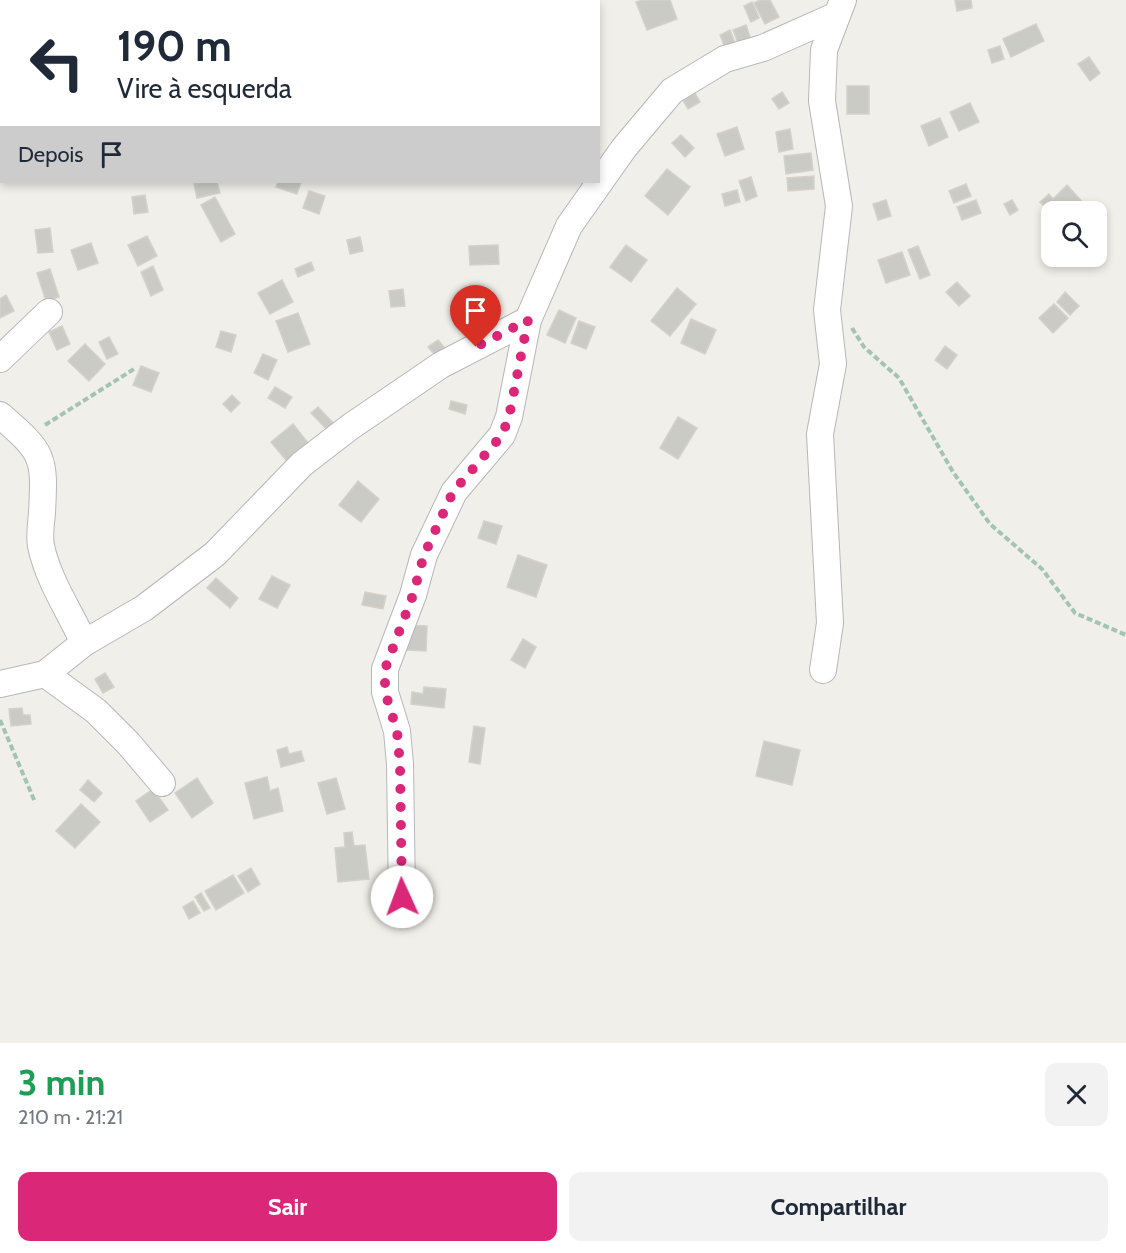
<!DOCTYPE html>
<html lang="pt">
<meta charset="utf-8">
<style>
body{margin:0;font-family:Cabin,sans-serif;background:#f2f2f3;color:#1f2937;height:100vh;display:flex;flex-direction:column;font-size:22px;white-space:nowrap}
*{box-sizing:border-box;margin:0}
p{font-size:20px;color:#747a83}
.icon{flex:none;width:33px;height:33px;fill:none;stroke:currentColor;stroke-width:2;stroke-linecap:round;stroke-linejoin:round}
.map{position:relative;height:1043px;overflow:hidden}
.drawer{display:flex;flex-direction:column;background:#fff;flex:1}
.drawer>*{flex:none}
.top-card{position:absolute;left:0px;top:0px;width:600px;height:183px;box-shadow:0 3px 9px #0003;background:#fff;color:#1f2937;overflow:hidden}
.fabs{position:absolute;left:1041px;top:201px;display:grid;gap:12px}
.fabs a{display:grid;place-items:center;width:66px;height:66px;border-radius:12px;background:#fff;box-shadow:0 3px 9px #0003;font-size:30px}
.pin{position:absolute;display:grid;place-items:center;width:51px;height:51px;color:#fff;margin:-62px -26px;border-radius:50% 50% 50% 0;rotate:-45deg;box-shadow:0 0 6px #0007}
.pin .icon{rotate:45deg}
.me{position:absolute;width:66px;margin:-33px;rotate:358deg;stroke-linejoin:round;filter:drop-shadow(0 0 4px #0008)}
.turn{display:flex;align-items:center;gap:21px;height:126px;padding:0 18px;font-size:27px}
.turn .icon{width:78px;height:78px;stroke-width:2.5}
.turn b{display:block;font-size:42px;line-height:51px}
.then{display:flex;align-items:center;height:57px;padding:0 18px;background:#0003;gap:12px;font-size:22px}
.round{display:grid;place-items:center;flex:none;width:63px;height:63px;border-radius:12px;background:#f2f2f3}
.overview{display:flex;align-items:center;justify-content:space-between;height:102px;padding:0 18px}
h1{font-size:36px;font-weight:800;line-height:45px;color:#1e9e55}
.primary-button{display:flex;gap:12px;margin-top:auto;padding:12px 18px}
.primary-button a{flex:1;height:69px;border-radius:12px;background:#db2777;color:#fff;font-size:24px;font-weight:800;line-height:69px;text-align:center}
.primary-button a+a{background:#f2f2f3;color:#1f2937}
.map>svg:first-child{display:block}
.building{fill:#cbcbc5;stroke:#d4d2c8;stroke-width:1.5}
.lines{fill:none;stroke-linecap:round;stroke-linejoin:round}
.street-casing{stroke:#b5b7bb;stroke-width:28}
.path{stroke:#a2c4b1;stroke-width:4;stroke-dasharray:6 3;stroke-linecap:butt}
.street{stroke:#fff;stroke-width:26}
.route{stroke:#db2777;stroke-width:10;stroke-dasharray:0 18}
</style>
<div class="map">
<svg width="1126" height="1043" viewBox="0 0 1126 1043">
<rect width="100%" height="100%" fill="#f0efe9"/>
<g class="building">
<polygon points="642,0 670,0 677,19 647,30 636,2"/>
<polygon points="760,0 770,0 779,17 765,24 754,3"/>
<polygon points="955,0 971,0 972,8 957,11"/>
<polygon points="752,2 759,18 751,22 744,6"/>
<polygon points="1036,24 1044,41 1011,57 1003,39"/>
<polygon points="746,25 752,43 740,48 733,30"/>
<polygon points="730,30 737,48 727,52 720,35"/>
<polygon points="1000,46 1004,59 992,63 988,50"/>
<polygon points="1089,57 1100,73 1090,81 1078,64"/>
<polygon points="688,81 700,102 688,109 676,88"/>
<rect x="847" y="86" width="22" height="28"/>
<polygon points="782,92 789,103 779,109 772,99"/>
<polygon points="970,103 979,122 959,131 950,112"/>
<polygon points="940,118 948,137 929,146 921,126"/>
<polygon points="737,127 744,149 725,156 717,134"/>
<polygon points="790,129 793,149 779,152 776,132"/>
<polygon points="681,135 694,148 685,157 672,143"/>
<polygon points="811,153 813,170 786,174 784,156"/>
<polygon points="667,169 690,187 668,215 645,196"/>
<polygon points="814,176 814,189 788,191 787,178"/>
<polygon points="751,177 757,196 746,201 739,181"/>
<polygon points="206,182 217,182 220,193 197,198 194,184"/>
<polygon points="278,182 301,182 297,194 276,187"/>
<polygon points="966,184 971,196 954,203 949,191"/>
<polygon points="1067,185 1084,204 1075,212 1052,212 1052,214 1040,202 1049,194 1053,199"/>
<polygon points="737,190 740,202 725,206 722,194"/>
<polygon points="309,191 325,196 319,214 303,208"/>
<polygon points="145,195 148,212 134,214 132,197"/>
<polygon points="215,197 235,234 221,242 201,205"/>
<polygon points="886,200 891,216 878,220 873,204"/>
<polygon points="976,200 981,213 962,220 957,207"/>
<polygon points="1012,200 1018,210 1010,215 1004,204"/>
<polygon points="50,228 53,252 38,253 35,230"/>
<polygon points="147,236 157,256 138,266 128,245"/>
<polygon points="360,237 363,251 350,254 347,240"/>
<polygon points="91,243 98,263 78,270 71,250"/>
<polygon points="498,245 499,264 470,265 469,246"/>
<polygon points="626,245 647,260 631,282 610,267"/>
<polygon points="918,246 930,275 920,279 908,250"/>
<polygon points="902,252 910,275 886,283 878,260"/>
<polygon points="311,262 314,270 298,277 295,269"/>
<polygon points="153,266 163,290 151,296 141,272"/>
<polygon points="50,269 59,297 46,301 37,273"/>
<polygon points="282,280 293,302 270,314 258,293"/>
<polygon points="957,282 970,296 959,306 946,292"/>
<polygon points="677,288 696,304 670,336 651,321"/>
<polygon points="403,289 405,306 391,307 389,291"/>
<polygon points="1065,292 1079,306 1070,315 1057,302"/>
<polygon points="6,295 14,311 0,318 0,299"/>
<polygon points="1054,304 1068,318 1053,333 1039,318"/>
<polygon points="559,310 576,318 565,343 547,335"/>
<polygon points="298,313 310,344 288,352 276,321"/>
<polygon points="691,319 716,330 705,354 681,343"/>
<polygon points="579,321 595,327 586,349 571,343"/>
<polygon points="62,326 70,344 57,350 49,332"/>
<polygon points="221,331 236,335 231,352 216,347"/>
<polygon points="109,337 118,354 107,359 99,342"/>
<polygon points="438,340 449,353 440,361 428,347"/>
<polygon points="85,344 105,364 89,381 68,361"/>
<polygon points="945,346 957,355 947,369 935,360"/>
<polygon points="263,354 277,360 268,380 254,373"/>
<polygon points="141,366 159,373 151,392 133,385"/>
<polygon points="275,387 292,397 285,408 268,398"/>
<polygon points="232,395 240,403 231,412 223,404"/>
<polygon points="451,401 467,405 465,414 449,409"/>
<polygon points="318,407 338,428 332,435 311,413"/>
<polygon points="678,417 697,428 678,459 660,448"/>
<polygon points="293,424 312,448 291,466 271,442"/>
<polygon points="358,481 379,499 361,522 339,505"/>
<polygon points="484,521 502,526 496,544 478,538"/>
<polygon points="518,555 547,565 536,597 507,587"/>
<polygon points="272,576 290,585 277,608 259,599"/>
<polygon points="216,578 238,598 230,608 207,588"/>
<polygon points="365,592 386,596 383,609 362,605"/>
<polygon points="407,625 427,626 426,651 406,650"/>
<polygon points="523,639 536,647 525,668 511,660"/>
<polygon points="105,673 114,687 103,693 95,679"/>
<polygon points="424,687 446,689 444,708 411,704 412,692 423,694"/>
<polygon points="22,708 23,715 30,715 31,724 11,726 9,709"/>
<polygon points="474,726 485,728 480,764 469,762"/>
<polygon points="764,741 800,750 792,785 756,776"/>
<polygon points="287,747 289,754 301,751 304,761 281,767 277,750"/>
<polygon points="267,777 270,791 278,788 283,811 254,819 245,783"/>
<polygon points="197,778 213,803 192,818 175,793"/>
<polygon points="336,778 345,809 327,814 318,783"/>
<polygon points="88,780 102,793 94,802 80,790"/>
<polygon points="153,789 168,810 150,822 136,801"/>
<polygon points="81,804 100,822 75,848 56,831"/>
<polygon points="352,832 354,846 365,845 369,879 338,882 335,848 345,847 344,833"/>
<polygon points="251,868 260,884 248,892 238,876"/>
<polygon points="233,875 244,893 216,910 205,891"/>
<polygon points="201,893 210,908 204,911 195,897"/>
<polygon points="193,901 200,913 189,919 183,907"/>
</g>
<g class="lines">
<g class="street-casing">
<g id="street">
<polyline points="0,359 49,312"/>
<path d="M0 415C44 453 45 456 42 513 41 524 39 536 41 546 48 580 70 612 84 643"/>
<polyline points="823,670 830,623 820,434 833,364 827,310 839,206 822,101 824,50 843,0"/>
<polyline points="45,674 96,711 128,743 162,783"/>
<polyline points="0,684 45,674 84,643 144,608 215,554 302,464 350,427 441,365 528,320"/>
<polyline points="402,897 400,764 397,731 385,692 385,669 413,595 424,555 454,492 502,435 509,417 528,320 569,226 624,148 672,91 725,59 763,48 835,16"/>
</g>
</g>
<g class="path">
<polyline points="852,328 864,347 899,378 953,472 990,524 1042,569 1075,613 1126,635"/>
<polyline points="45,425 134,369"/>
<polyline points="0,720 35,802"/>
</g>
<use href="#street" class="street"/>
</g>
<g class="lines">
<polyline class="route" points="402,897 400,764 397,731 385,692 385,669 413,595 424,555 453,492 502,435 509,417 528,320 476,347"/>
</g>
</svg>
<div class="fabs">
<a><svg class="icon" aria-label="search" viewBox="0 0 24 24"><circle cx="10" cy="10" r="6"/><path d="M15 15l6 6"/></svg></a>
</div>
<div class="pin" style="left:476px;top:347px;background:#d93025"><svg class="icon" aria-label="arrive" viewBox="0 0 24 24"><path d="M6 21V4h12l-3 4 3 4H6"/></svg></div>
<svg class="me" style="left:402px;top:897px" viewBox="-20 -20 40 40"><circle r="19" fill="#fff"/><path d="M0-13L10 11 0 6-10 11z" fill="#db2777"/></svg>
<div class="top-card">
<div class="turn"><svg class="icon" aria-label="left" viewBox="0 0 24 24"><path d="M17 20v-9H6M10 6l-5 5 5 5"/></svg><div><b>190 m</b>Vire à esquerda</div></div>
<div class="then">Depois<svg class="icon" aria-label="arrive" viewBox="0 0 24 24"><path d="M6 21V4h12l-3 4 3 4H6"/></svg></div>
</div>
</div>
<section class="drawer">
<div class="overview"><div><h1>3 min</h1><p>210 m · 21:21</p></div><a class="round"><svg class="icon" aria-label="close" viewBox="0 0 24 24"><path d="M6 6l12 12M18 6L6 18"/></svg></a></div>
<div class="primary-button"><a>Sair</a><a>Compartilhar</a></div>
</section>
